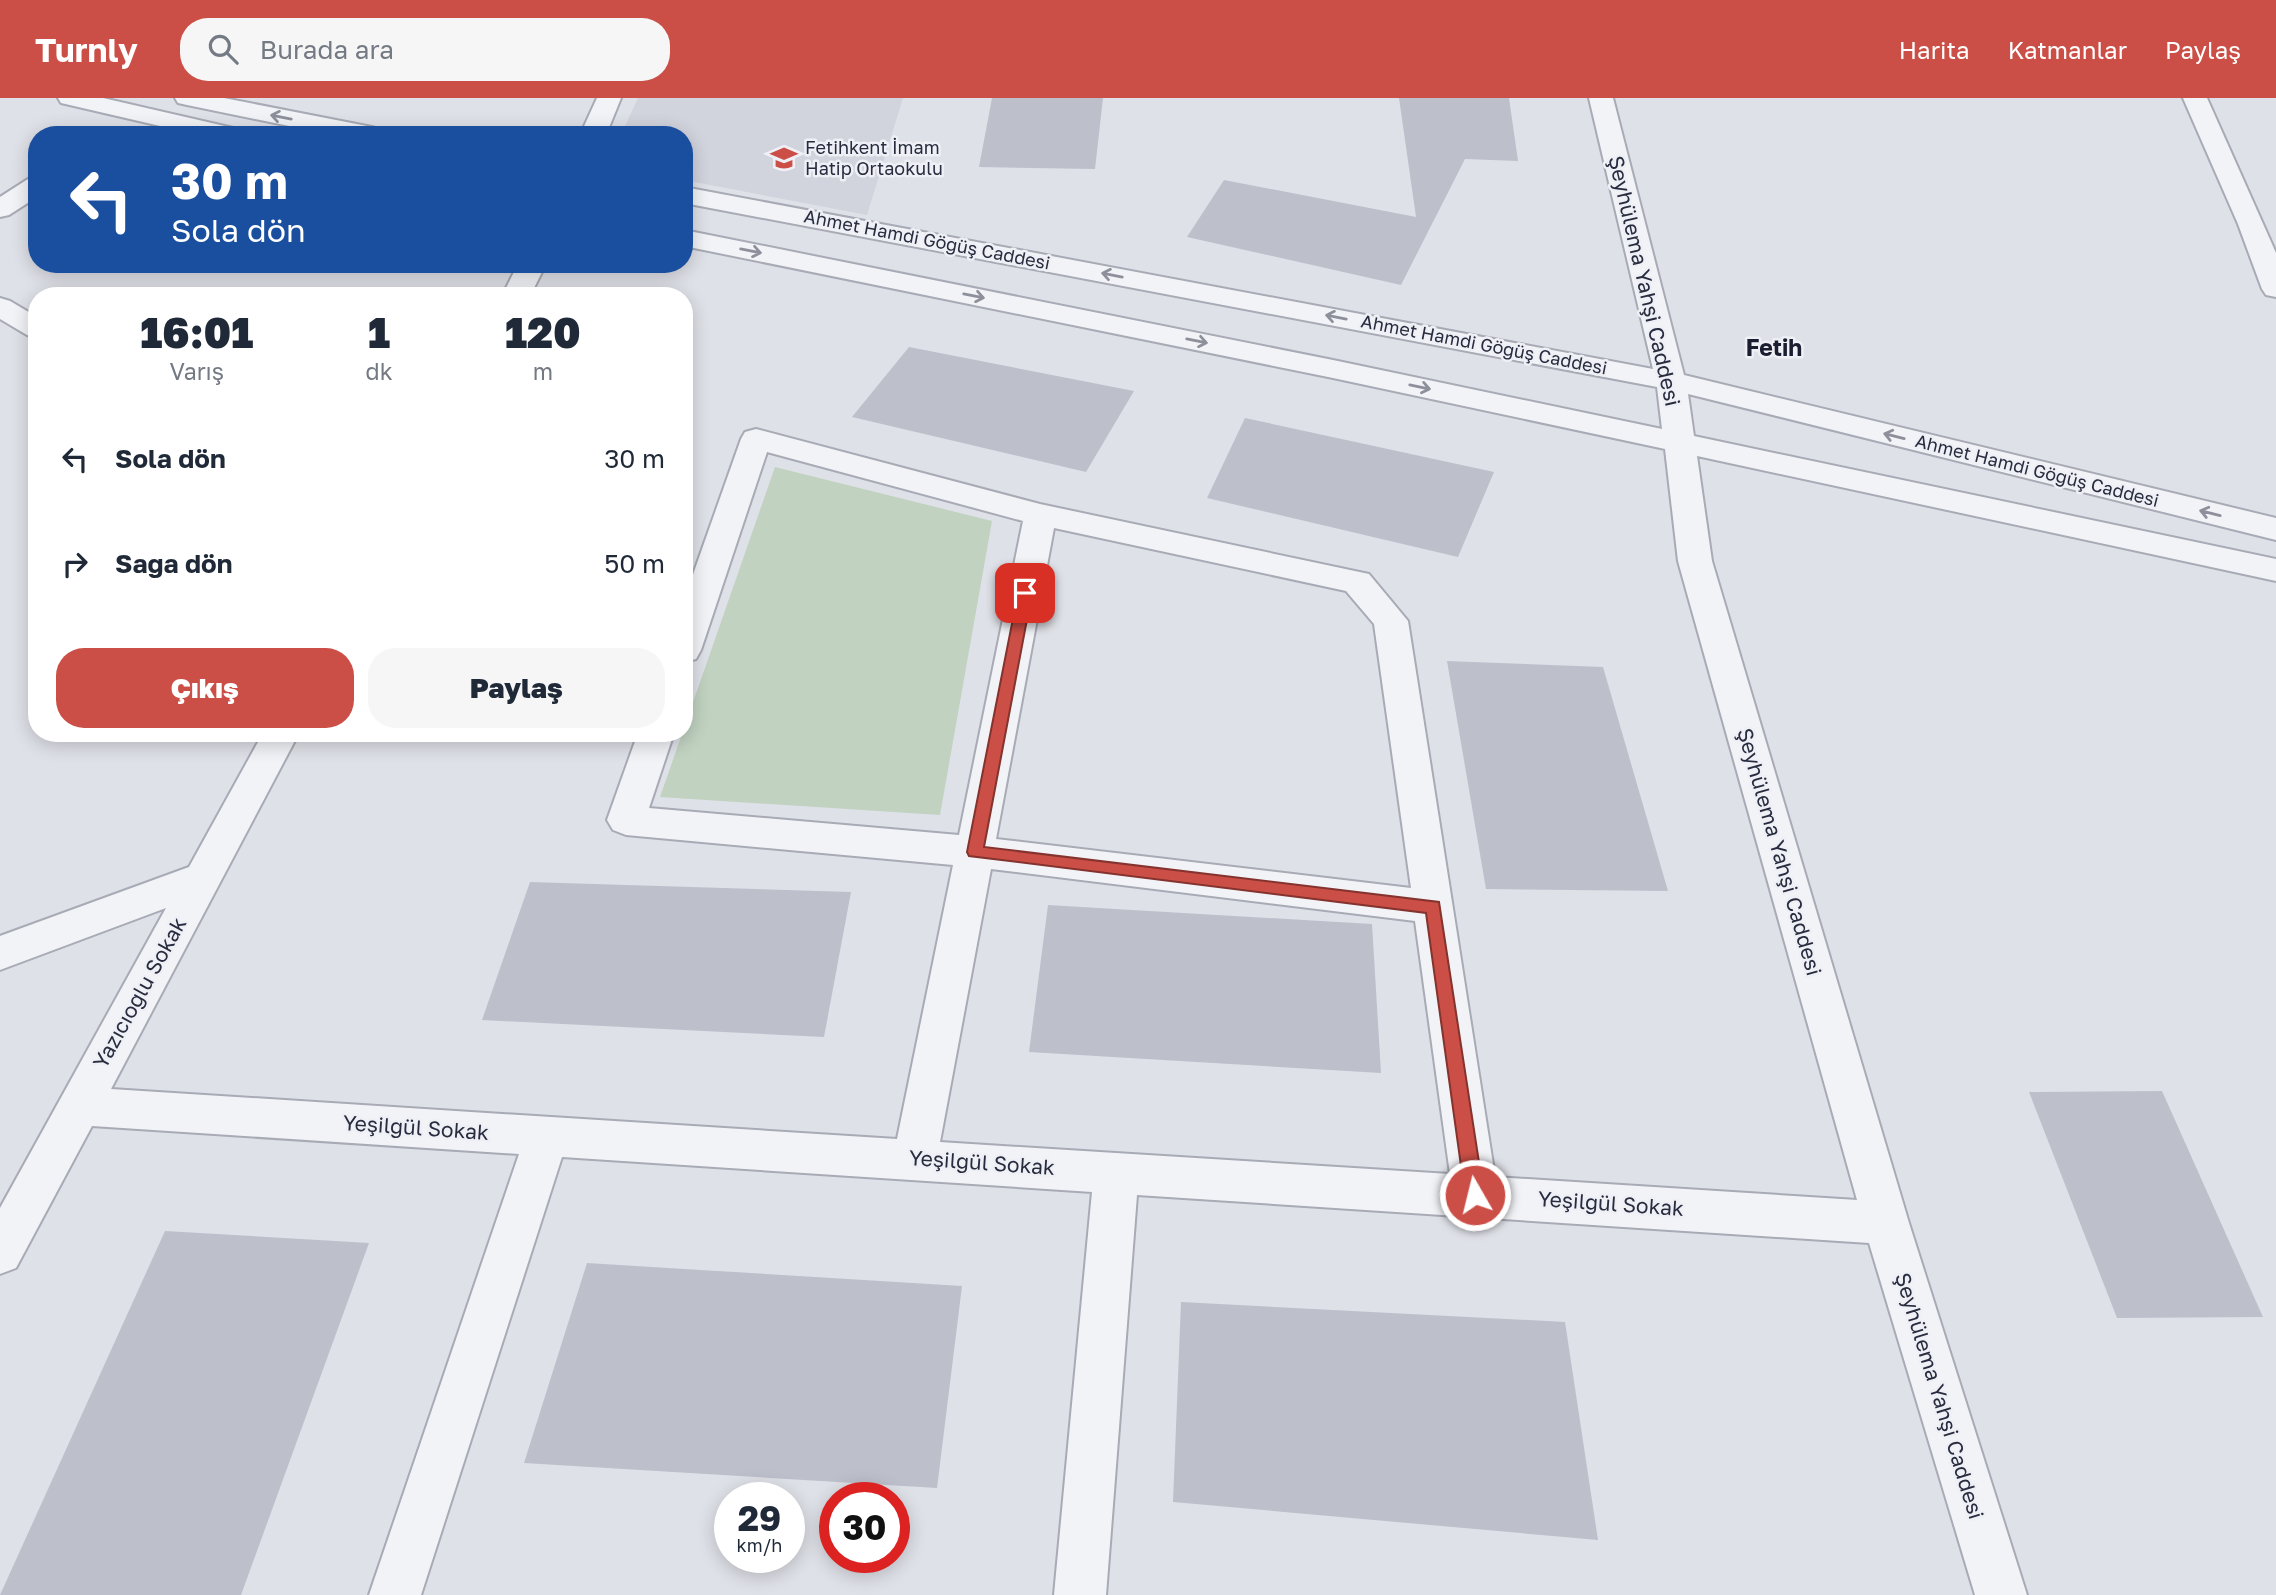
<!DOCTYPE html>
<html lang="tr">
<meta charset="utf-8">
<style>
body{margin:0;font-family:"Golos Text",sans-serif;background:#f6f6f7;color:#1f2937;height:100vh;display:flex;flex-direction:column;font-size:26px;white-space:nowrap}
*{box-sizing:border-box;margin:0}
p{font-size:23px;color:#747a83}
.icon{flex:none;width:38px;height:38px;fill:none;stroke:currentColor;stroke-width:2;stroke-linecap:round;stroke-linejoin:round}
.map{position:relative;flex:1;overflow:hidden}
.details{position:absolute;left:28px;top:189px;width:665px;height:455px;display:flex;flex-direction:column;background:#fff;border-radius:28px;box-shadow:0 4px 18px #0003}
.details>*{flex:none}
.top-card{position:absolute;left:28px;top:28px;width:665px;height:147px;border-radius:28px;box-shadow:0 4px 18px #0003;background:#1a4fa0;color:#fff;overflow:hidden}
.speed{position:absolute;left:714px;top:1384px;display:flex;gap:14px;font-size:35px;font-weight:700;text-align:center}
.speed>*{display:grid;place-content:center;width:91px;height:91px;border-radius:50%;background:#fff;box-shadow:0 4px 18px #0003;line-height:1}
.speed small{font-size:18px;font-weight:400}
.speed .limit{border:10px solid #d22;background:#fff;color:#111}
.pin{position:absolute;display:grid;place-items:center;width:60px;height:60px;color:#fff;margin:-30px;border-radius:14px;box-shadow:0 4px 10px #0006}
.me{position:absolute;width:77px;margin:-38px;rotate:352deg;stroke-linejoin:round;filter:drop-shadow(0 0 5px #0008)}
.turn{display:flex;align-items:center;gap:24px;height:147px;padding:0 28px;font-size:32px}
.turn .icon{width:91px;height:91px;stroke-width:2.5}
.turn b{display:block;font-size:49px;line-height:60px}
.eta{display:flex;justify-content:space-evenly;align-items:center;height:119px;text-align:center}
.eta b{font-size:42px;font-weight:800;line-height:49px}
.button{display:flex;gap:14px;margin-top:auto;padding:14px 28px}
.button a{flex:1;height:80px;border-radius:28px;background:#cb4f46;color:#fff;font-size:28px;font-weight:800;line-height:80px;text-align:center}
.button a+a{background:#f6f6f7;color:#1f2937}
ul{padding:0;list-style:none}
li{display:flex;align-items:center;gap:21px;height:105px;padding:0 28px}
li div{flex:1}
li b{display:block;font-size:26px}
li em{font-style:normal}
header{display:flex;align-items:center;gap:42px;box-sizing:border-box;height:98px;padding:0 35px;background:#cb4f46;color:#fff}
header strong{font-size:33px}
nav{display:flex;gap:38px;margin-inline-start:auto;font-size:24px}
.search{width:490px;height:63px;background:#f6f6f7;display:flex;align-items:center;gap:18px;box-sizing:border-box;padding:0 24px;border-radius:28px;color:#747a83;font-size:26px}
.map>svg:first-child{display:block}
.built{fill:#d1d3dd}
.green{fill:#c1d2c1}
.building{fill:#bdbfcb}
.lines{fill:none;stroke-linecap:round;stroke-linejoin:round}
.minor-casing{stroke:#a8abb5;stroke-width:4}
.minor{fill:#f2f3f7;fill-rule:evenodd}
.oneway{stroke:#8d909b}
.route{fill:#cb4f46;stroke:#84332e;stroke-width:2}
.labels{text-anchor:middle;stroke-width:5;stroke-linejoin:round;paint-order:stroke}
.far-poi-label{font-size:18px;fill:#282c3f;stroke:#eff0f6;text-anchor:start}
.far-street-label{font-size:18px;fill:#282c3f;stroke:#eff0f6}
.street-label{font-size:21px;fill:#282c3f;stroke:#eff0f6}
.far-district-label{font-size:23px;font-weight:bold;fill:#1b1d30;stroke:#eff0f6}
</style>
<header>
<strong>Turnly</strong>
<div class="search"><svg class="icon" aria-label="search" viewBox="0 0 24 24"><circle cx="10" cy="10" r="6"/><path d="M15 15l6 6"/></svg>Burada ara</div>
<nav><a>Harita</a><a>Katmanlar</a><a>Paylaş</a></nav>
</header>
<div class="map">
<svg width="2276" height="1497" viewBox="0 0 2276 1497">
<rect width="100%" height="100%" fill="#dfe1e8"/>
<polygon class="built" points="638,0 903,0 867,117 684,82 684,37 621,37"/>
<polygon class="green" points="775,369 992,423 940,717 660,699"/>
<g class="building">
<polygon points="992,0 1103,0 1095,71 979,69"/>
<polygon points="1399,0 1509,0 1518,63 1465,61 1401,187 1187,139 1224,82 1416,119"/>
<polygon points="909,249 1134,293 1086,374 852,319"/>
<polygon points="1245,320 1494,374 1458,459 1207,400"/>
<polygon points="1447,563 1603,569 1668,793 1486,791"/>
<polygon points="530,784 851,794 824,939 482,922"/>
<polygon points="1048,807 1372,826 1381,975 1029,954"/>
<polygon points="2162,993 2263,1219 2117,1220 2029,994"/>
<polygon points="165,1133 369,1145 241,1497 0,1497"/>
<polygon points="587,1165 962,1188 937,1390 524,1365"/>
<polygon points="1181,1204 1565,1224 1598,1442 1173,1404"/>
</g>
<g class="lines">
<g class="minor-casing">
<g id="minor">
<polygon points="58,0 103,0 242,32 245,37 199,37 61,5"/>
<polygon points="175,0 224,0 372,29 381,32 384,37 333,37 187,7 178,5"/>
<polygon points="597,0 621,0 606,37 580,37"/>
<path d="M1589 0H1613L1684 277 2276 420V442L1688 296 1694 338 2276 461V483L1697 358 1712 463 1909 1125 2027 1497H1975L1869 1145 1137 1097 1106 1497H1054L1092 1094 562 1059 421 1497H369L519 1056 92 1028 16 1170 0 1176V1110L166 810 0 872V838L189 769 263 635H299L111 991 897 1041 953 767 626 737 613 732 607 722 638 635H674L649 710 959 737 1023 423 767 354 701 552 696 561 684 564V502L741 341 745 334 756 331 1040 406 1369 476 1408 523 1495 1079 1857 1102 1678 463 1665 351 1333 280 684 148V132L1333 262 1662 331 1657 289 684 105V89L1653 271ZM1054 430 1346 493 1374 526 1411 790 996 741ZM991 771 1415 823 1450 1076 940 1044Z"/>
<polygon points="2183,0 2207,0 2276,155 2276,199 2266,197 2262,191 2238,126"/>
<polygon points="37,79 37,99 9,117 0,119 0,99 28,81"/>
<polygon points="518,166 546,166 530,198 502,198"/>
<polygon points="0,200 10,203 37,219 37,240 27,237 0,221"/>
</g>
</g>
<use href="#minor" class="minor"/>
</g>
<defs><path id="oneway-shaft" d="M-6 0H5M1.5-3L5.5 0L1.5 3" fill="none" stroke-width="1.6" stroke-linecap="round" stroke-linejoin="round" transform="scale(1.75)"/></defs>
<g class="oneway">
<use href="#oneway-shaft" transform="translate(281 19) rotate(-169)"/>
<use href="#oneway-shaft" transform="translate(751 153) rotate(11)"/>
<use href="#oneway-shaft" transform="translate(1112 177) rotate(-169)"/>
<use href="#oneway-shaft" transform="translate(974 198) rotate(11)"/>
<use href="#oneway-shaft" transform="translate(1336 219) rotate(-169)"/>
<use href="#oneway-shaft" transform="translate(1197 243) rotate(11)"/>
<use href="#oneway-shaft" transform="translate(1420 289) rotate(12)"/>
<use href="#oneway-shaft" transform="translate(1894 338) rotate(-166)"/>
<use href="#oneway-shaft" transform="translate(2210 415) rotate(-166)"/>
</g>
<polygon class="route" points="1025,490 1032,495 984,749 1439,804 1484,1097 1481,1103 1475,1106 1468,1103 1465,1097 1426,815 969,758 967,754 1018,495"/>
<defs>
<g id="school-bare" transform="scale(2.1)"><path d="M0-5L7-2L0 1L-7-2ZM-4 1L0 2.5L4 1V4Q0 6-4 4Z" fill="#cb4f46" stroke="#eff0f6" stroke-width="2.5" paint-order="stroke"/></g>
</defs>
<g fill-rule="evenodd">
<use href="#school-bare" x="784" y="60"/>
</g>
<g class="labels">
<g class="far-poi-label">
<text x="805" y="56">Fetihkent İmam<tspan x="805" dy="21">Hatip Ortaokulu</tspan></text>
</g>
<g class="far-street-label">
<text transform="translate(927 142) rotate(11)" y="6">Ahmet Hamdi Göğüş Caddesi</text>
<text transform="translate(1484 247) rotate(11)" y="6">Ahmet Hamdi Göğüş Caddesi</text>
<text transform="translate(2037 373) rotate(14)" y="6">Ahmet Hamdi Göğüş Caddesi</text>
</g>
<g class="street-label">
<text transform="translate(1644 183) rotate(77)" y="7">Şeyhülema Yahşi Caddesi</text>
<text transform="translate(1779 754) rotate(74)" y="7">Şeyhülema Yahşi Caddesi</text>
<text transform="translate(140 895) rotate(-61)" y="7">Yazıcıoğlu Sokak</text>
<text transform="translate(416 1030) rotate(4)" y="7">Yeşilgül Sokak</text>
<text transform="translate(982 1065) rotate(4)" y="7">Yeşilgül Sokak</text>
<text transform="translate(1611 1106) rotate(4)" y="7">Yeşilgül Sokak</text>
<text transform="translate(1939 1298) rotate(73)" y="7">Şeyhülema Yahşi Caddesi</text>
</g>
<g class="far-district-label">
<text x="1774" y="258">Fetih</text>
</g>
</g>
</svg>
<div class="speed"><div>29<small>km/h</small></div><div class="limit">30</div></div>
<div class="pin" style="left:1025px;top:495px;background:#d93025"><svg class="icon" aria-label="arrive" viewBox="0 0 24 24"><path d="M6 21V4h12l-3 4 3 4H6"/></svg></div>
<svg class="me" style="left:1475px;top:1097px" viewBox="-20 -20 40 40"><circle r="17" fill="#cb4f46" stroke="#fff" stroke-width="3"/><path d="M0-11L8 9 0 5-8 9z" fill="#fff"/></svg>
<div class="top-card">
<div class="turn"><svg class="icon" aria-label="left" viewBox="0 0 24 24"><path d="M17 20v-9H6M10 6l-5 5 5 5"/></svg><div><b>30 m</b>Sola dön</div></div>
</div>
<section class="details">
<div class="eta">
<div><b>16:01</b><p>Varış</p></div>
<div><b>1</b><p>dk</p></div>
<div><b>120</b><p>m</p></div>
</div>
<ul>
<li><svg class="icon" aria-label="left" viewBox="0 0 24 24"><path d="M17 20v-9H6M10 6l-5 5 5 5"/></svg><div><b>Sola dön</b></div><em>30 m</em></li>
<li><svg class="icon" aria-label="right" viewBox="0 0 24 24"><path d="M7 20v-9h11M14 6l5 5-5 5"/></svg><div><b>Sağa dön</b></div><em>50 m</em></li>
</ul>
<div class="button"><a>Çıkış</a><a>Paylaş</a></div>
</section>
</div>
